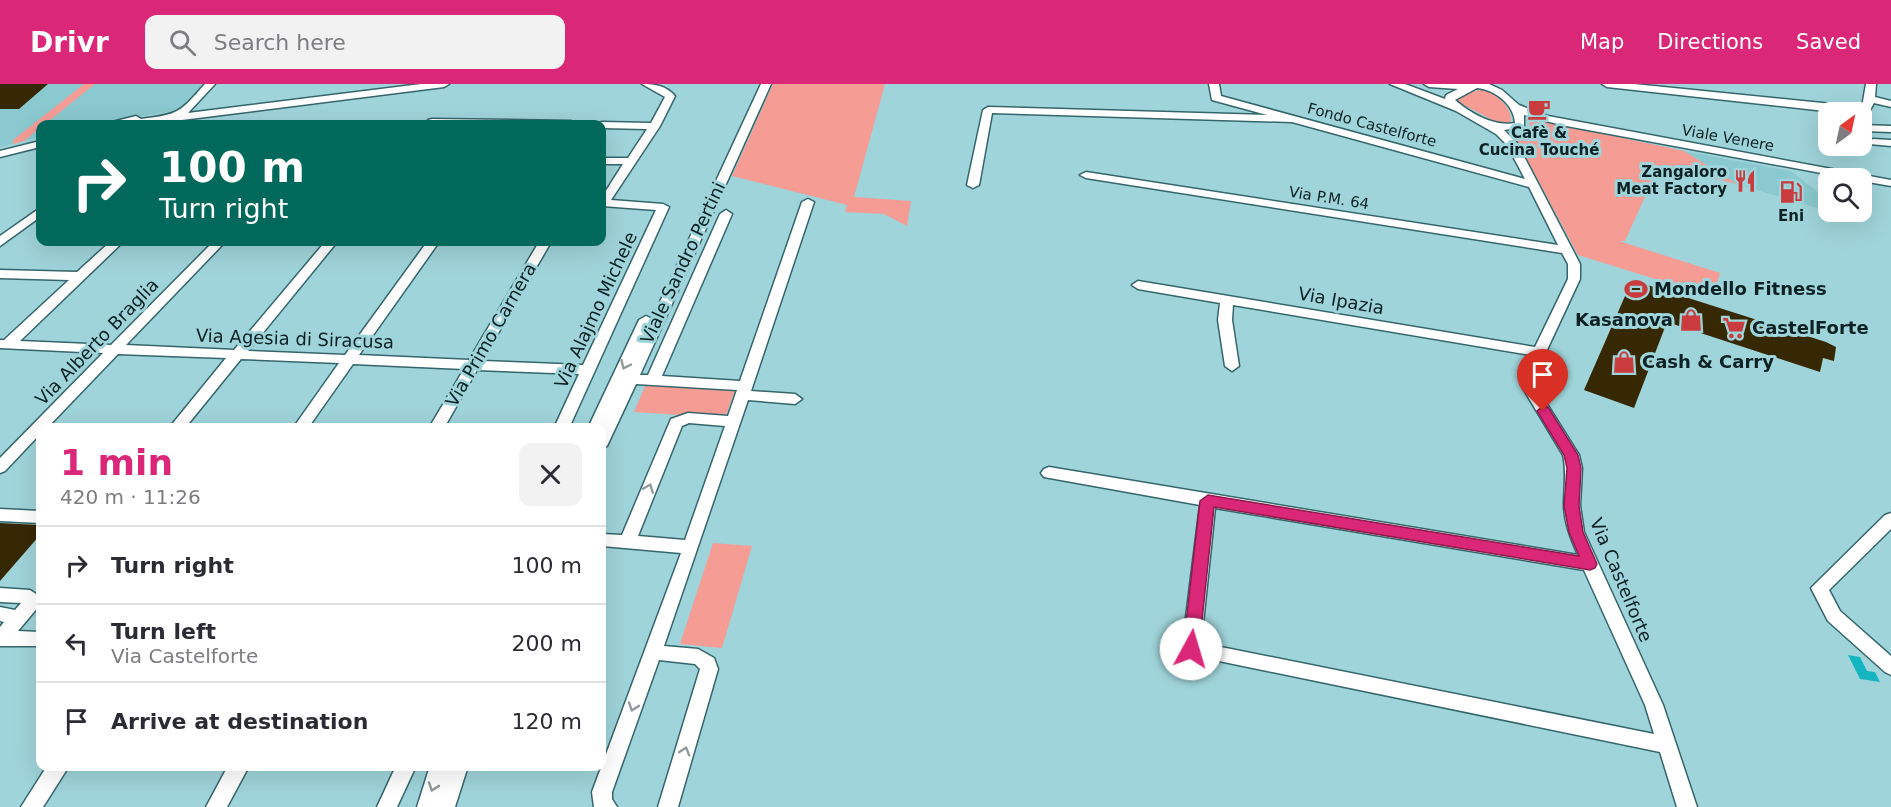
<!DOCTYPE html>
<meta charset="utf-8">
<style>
body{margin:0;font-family:"DejaVu Sans",sans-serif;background:#f2f2f3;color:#2b2b33;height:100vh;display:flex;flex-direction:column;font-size:22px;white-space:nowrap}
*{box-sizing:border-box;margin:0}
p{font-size:20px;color:#7c7c81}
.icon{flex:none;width:33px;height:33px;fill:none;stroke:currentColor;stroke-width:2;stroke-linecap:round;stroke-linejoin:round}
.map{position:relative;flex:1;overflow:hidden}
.panel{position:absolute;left:36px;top:339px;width:570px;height:348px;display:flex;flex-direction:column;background:#fff;border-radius:12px;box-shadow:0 6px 24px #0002}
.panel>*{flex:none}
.guide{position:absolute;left:36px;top:36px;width:570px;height:126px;border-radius:12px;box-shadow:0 6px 24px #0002;background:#00695c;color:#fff;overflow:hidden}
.needle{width:39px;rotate:33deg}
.buttons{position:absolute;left:1818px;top:18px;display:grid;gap:12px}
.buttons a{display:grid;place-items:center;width:54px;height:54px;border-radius:12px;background:#fff;box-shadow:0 6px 24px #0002;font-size:30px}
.pin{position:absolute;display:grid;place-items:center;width:51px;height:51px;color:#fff;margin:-62px -26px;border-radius:50% 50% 50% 0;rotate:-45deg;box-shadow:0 0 6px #0007}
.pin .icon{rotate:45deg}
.me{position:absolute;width:66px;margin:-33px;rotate:6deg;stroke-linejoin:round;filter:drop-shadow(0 0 4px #0008)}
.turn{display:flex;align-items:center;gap:21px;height:126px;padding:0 24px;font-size:27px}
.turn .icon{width:78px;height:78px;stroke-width:2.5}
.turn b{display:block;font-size:42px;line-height:51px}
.round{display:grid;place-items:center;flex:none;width:63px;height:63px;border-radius:12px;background:#f2f2f3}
.summary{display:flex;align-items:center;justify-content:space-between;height:102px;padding:0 24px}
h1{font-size:36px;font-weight:700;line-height:45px;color:#db2777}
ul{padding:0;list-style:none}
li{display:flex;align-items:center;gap:18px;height:78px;padding:0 24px;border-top:2px solid #e1e1e2}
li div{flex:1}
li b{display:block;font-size:22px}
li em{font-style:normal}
header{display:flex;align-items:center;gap:36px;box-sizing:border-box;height:84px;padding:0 30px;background:#db2777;color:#fff}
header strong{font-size:28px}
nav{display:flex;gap:33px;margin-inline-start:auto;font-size:21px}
.search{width:420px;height:54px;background:#f2f2f3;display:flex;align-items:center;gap:15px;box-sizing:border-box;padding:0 21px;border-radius:12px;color:#7c7c81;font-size:22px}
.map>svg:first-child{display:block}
.built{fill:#8ac9cf}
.green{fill:#f59c95}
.water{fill:#14b4c1}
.building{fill:#372804}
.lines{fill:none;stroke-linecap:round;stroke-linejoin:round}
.minor-casing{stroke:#34666c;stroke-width:3}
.minor{fill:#fff;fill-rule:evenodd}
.oneway{stroke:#919b9c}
.route{fill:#db2777;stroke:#8e194d;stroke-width:1.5}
.labels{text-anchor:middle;stroke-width:6;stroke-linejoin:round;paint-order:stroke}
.far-street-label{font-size:15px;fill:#0b2123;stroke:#9fd4da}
.far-poi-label{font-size:15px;font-weight:bold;fill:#0b2123;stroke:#9fd4da}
.street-label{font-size:18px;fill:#0b2123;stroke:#9fd4da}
.poi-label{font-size:18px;font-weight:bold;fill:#0b2123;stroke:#9fd4da;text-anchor:start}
</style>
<header>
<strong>Drivr</strong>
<div class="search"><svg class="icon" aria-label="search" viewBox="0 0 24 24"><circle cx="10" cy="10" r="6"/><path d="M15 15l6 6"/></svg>Search here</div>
<nav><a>Map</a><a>Directions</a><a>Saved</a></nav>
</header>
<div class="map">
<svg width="1891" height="723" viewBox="0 0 1891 723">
<rect width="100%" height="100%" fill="#9fd4da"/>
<g class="built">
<polygon points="0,0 205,0 179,26 96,40 40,40 40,53 0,63"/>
<polygon points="1684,67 1791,87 1828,116 1828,128 1843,128 1853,135 1737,100"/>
</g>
<g class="green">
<polygon points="84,0 95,0 45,40 40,40 40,44 24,57 13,60 13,56"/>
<polygon points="773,0 885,0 854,113 911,117 907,142 884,130 845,128 847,121 732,92"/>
<path d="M1482 3C1495 9 1516 25 1510 41L1500 40 1458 18 1459 13 1473 7 1477 8 1476 6Z"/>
<polygon points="1539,36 1684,67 1737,100 1659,82 1625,157 1619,157 1720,189 1713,213 1578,171 1517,57 1518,50 1529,44 1530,38"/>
<polygon points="646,300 735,306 725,334 634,328"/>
<polygon points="713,459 752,462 722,564 680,560"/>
</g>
<polygon class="water" points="1848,571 1860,573 1867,587 1875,588 1880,598 1860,595"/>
<g class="building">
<polygon points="0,0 48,0 19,25 0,25"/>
<polygon points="1632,196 1826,258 1836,263 1834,277 1823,274 1820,288 1667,238 1634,324 1584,306"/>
<polygon points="0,439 40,441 40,451 0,497"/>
</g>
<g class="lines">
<g class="minor-casing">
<g id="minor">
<path d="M205 0H215L188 29 421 0H449L444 3 150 40H104L136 32 141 35C180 30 179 29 205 0Z"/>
<path d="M642 0C656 0 666 2 675 12L660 42 611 116 663 120 669 123 569 344H554L579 290 477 286 444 344H429L464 285 353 280 308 344H293L339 279 241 275 185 344H169L226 274 118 270 47 344H40V350L5 387 0 389V374L103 269 0 264V256H4L69 196 0 194V186L77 188 110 158H123L20 257 111 261 213 158H225L126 261 234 266 325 158H337L248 267 345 271 427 158H439L359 271 469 276 539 158H551L482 277 583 281 656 126 602 122V113L623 80H602V74H628L647 45 602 44V40H597L602 38 651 39 665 13Z"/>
<path d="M761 0H771L640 291H648L720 130 726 126 732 130 662 292 740 297 802 118 808 115 814 118 751 307 795 310 802 315 795 320 748 316 664 562 698 565 714 574 718 585 678 723H658L700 585 695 580 659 576 612 708V715L617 723H594L592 708 681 469 602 462V450L622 451 671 335 688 329 728 332 737 306 636 300 607 362 602 363V344H588L639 236 646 232 652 235ZM689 339 725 342 685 456 638 452 682 342Z"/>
<path d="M1209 0H1219L1221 12 1525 95 1507 61 1496 50 1456 27 1390 0H1405L1445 15 1446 11 1458 5 1429 3 1424 0H1489L1502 6 1519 21 1548 32 1891 96V102L1862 97V94H1848L1561 41 1524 31V43L1504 46 1517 59 1580 180V195L1539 283 1535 301 1579 371 1582 384 1580 422 1584 448 1663 621 1697 723H1677L1660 668 1185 570 1182 565 1200 421 1044 393 1041 389 1044 385 1049 383 1578 471C1571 455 1564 438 1564 420 1564 403 1567 388 1563 371L1521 301 1531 271 1233 221 1232 236 1239 282 1232 287 1225 282 1218 236 1220 219 1138 205 1132 201 1138 197 1535 263 1568 195V180L1562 169 1086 94 1080 91 1086 88 1558 161 1529 103 1292 38 992 29 979 101 973 104 967 101 983 26 988 23 1267 31 1212 16ZM1477 4C1496 6 1514 21 1515 39 1494 43 1470 29 1455 16ZM1215 424 1584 486 1645 621 1654 650 1201 559Z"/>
<polygon points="1602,0 1634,0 1862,23 1866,0 1876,0 1875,13 1891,17 1891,23 1874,19 1869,28 1865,29 1816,26 1607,3"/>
<polygon points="432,35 571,37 576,40 428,40 428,36"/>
<polygon points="1862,41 1891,42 1891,48 1862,47"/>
<polygon points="1873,55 1891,56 1891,62 1869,60 1868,58"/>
<polygon points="40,57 40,63 0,73 0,67"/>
<polygon points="40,124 40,133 0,162 0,152"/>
<polygon points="0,425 40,427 40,439 0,437"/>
<polygon points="1891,429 1891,445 1829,506 1840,527 1891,572 1891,591 1885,588 1828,537 1811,504 1885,431"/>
<polygon points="0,504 30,506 39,512 39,522 18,547 40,548 40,562 0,562 0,543 4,538 0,537 0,523 15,526 21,519 0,518"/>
<polygon points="47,682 69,682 43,723 21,723"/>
<polygon points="228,682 249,682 227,723 206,723"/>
<polygon points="396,682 416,682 397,723 377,723"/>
<polygon points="430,682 468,682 455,723 417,723"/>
</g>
</g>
<use href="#minor" class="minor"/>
</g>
<defs><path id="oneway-chevron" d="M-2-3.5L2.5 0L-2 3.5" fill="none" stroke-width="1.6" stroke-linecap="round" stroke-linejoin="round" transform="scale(1.5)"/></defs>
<g class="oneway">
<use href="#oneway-chevron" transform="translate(625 281) rotate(115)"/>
<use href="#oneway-chevron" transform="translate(649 404) rotate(-68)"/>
<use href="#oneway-chevron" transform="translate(633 623) rotate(109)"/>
<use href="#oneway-chevron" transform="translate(685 667) rotate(-73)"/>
<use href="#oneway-chevron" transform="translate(433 703) rotate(109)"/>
</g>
<polygon class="route" points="1543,322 1548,323 1578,371 1581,384 1579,422 1583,448 1597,480 1595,484 1590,486 1214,423 1199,565 1197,570 1191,572 1186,570 1183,565 1200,417 1208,411 1579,472 1569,448 1564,422 1567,384 1564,371 1537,327"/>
<defs>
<g id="cafe-bare" transform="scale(1.8)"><path d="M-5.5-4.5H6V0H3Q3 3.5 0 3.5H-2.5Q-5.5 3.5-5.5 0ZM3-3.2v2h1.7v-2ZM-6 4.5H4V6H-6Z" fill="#ca3b3d" stroke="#9fd4da" stroke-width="2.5" paint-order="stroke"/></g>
<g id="restaurant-bare" transform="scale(1.8)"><path d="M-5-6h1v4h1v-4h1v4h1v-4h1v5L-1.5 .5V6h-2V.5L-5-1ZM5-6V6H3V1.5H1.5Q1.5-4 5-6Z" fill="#ca3b3d" stroke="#9fd4da" stroke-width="2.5" paint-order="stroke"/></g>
<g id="fuel-bare" transform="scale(1.8)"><path d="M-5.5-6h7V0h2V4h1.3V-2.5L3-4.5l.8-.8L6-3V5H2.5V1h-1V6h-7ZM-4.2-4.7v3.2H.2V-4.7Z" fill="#ca3b3d" stroke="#9fd4da" stroke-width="2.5" paint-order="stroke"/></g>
<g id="stadium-bare" transform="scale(1.8)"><path d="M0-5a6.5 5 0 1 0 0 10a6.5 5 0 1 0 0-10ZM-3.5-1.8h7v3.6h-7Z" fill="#ca3b3d" stroke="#9fd4da" stroke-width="2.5" paint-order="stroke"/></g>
<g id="shop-bare" transform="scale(1.8)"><path d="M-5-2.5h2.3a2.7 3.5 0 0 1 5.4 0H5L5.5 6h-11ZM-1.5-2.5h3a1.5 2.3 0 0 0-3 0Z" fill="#ca3b3d" stroke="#9fd4da" stroke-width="2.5" paint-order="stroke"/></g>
<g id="supermarket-bare" transform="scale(1.8)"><path d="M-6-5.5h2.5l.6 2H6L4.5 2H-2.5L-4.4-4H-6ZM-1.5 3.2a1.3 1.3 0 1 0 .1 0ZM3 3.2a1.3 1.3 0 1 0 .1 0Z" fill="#ca3b3d" stroke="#9fd4da" stroke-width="2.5" paint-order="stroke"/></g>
</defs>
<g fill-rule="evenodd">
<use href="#cafe-bare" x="1539" y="25"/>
<use href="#restaurant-bare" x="1745" y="97"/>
<use href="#fuel-bare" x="1791" y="108"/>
<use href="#stadium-bare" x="1636" y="205"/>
<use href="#shop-bare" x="1691" y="236"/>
<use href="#supermarket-bare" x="1734" y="244"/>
<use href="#shop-bare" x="1624" y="278"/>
</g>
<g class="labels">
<g class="far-street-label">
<text transform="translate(1372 41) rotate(15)" y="5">Fondo Castelforte</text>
<text transform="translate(1728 54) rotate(10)" y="5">Viale Venere</text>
<text transform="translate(1329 114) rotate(9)" y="5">Via P.M. 64</text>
</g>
<g class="far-poi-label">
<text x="1539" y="54">Cafè &amp;<tspan x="1539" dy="17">Cucina Touché</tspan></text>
<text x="1727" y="93" text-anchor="end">Zangaloro<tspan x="1727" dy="17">Meat Factory</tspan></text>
<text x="1791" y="137">Eni</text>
</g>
<g class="street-label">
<text transform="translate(683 179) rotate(-65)" y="6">Viale Sandro Pertini</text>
<text transform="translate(1341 217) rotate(10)" y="6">Via Ipazia</text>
<text transform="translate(596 226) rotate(-65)" y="6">Via Alajmo Michele</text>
<text transform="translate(491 251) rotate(-60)" y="6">Via Primo Carnera</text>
<text transform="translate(295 255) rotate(2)" y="6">Via Agesia di Siracusa</text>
<text transform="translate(97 258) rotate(-46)" y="6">Via Alberto Braglia</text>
<text transform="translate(1621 496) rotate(67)" y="6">Via Castelforte</text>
</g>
<g class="poi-label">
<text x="1654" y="211">Mondello Fitness</text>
<text x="1673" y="242" text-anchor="end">Kasanova</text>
<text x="1752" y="250">CastelForte</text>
<text x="1642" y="284">Cash &amp; Carry</text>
</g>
</g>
</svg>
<div class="buttons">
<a><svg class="needle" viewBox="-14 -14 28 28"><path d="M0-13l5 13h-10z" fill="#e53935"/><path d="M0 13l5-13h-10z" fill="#7c7c81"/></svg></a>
<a><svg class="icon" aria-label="search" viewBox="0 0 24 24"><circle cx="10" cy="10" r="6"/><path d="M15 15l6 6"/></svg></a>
</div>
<div class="pin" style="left:1543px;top:327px;background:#d93025"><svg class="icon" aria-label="arrive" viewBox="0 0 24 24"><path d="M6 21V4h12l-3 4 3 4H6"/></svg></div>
<svg class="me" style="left:1191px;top:565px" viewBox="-20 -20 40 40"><circle r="19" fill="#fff"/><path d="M0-13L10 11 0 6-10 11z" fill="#db2777"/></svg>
<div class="guide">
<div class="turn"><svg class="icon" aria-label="right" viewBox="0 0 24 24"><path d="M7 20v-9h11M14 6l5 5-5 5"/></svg><div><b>100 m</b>Turn right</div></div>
</div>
<section class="panel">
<div class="summary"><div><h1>1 min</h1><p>420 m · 11:26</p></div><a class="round"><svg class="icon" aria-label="close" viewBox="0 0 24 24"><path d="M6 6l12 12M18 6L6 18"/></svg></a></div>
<ul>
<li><svg class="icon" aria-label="right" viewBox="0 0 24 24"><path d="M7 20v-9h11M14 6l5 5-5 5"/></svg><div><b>Turn right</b></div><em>100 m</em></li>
<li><svg class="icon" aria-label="left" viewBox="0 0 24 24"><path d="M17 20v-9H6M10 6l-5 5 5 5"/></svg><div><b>Turn left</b><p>Via Castelforte</p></div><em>200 m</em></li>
<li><svg class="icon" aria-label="arrive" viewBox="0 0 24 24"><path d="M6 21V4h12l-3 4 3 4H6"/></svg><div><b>Arrive at destination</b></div><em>120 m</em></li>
</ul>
</section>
</div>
